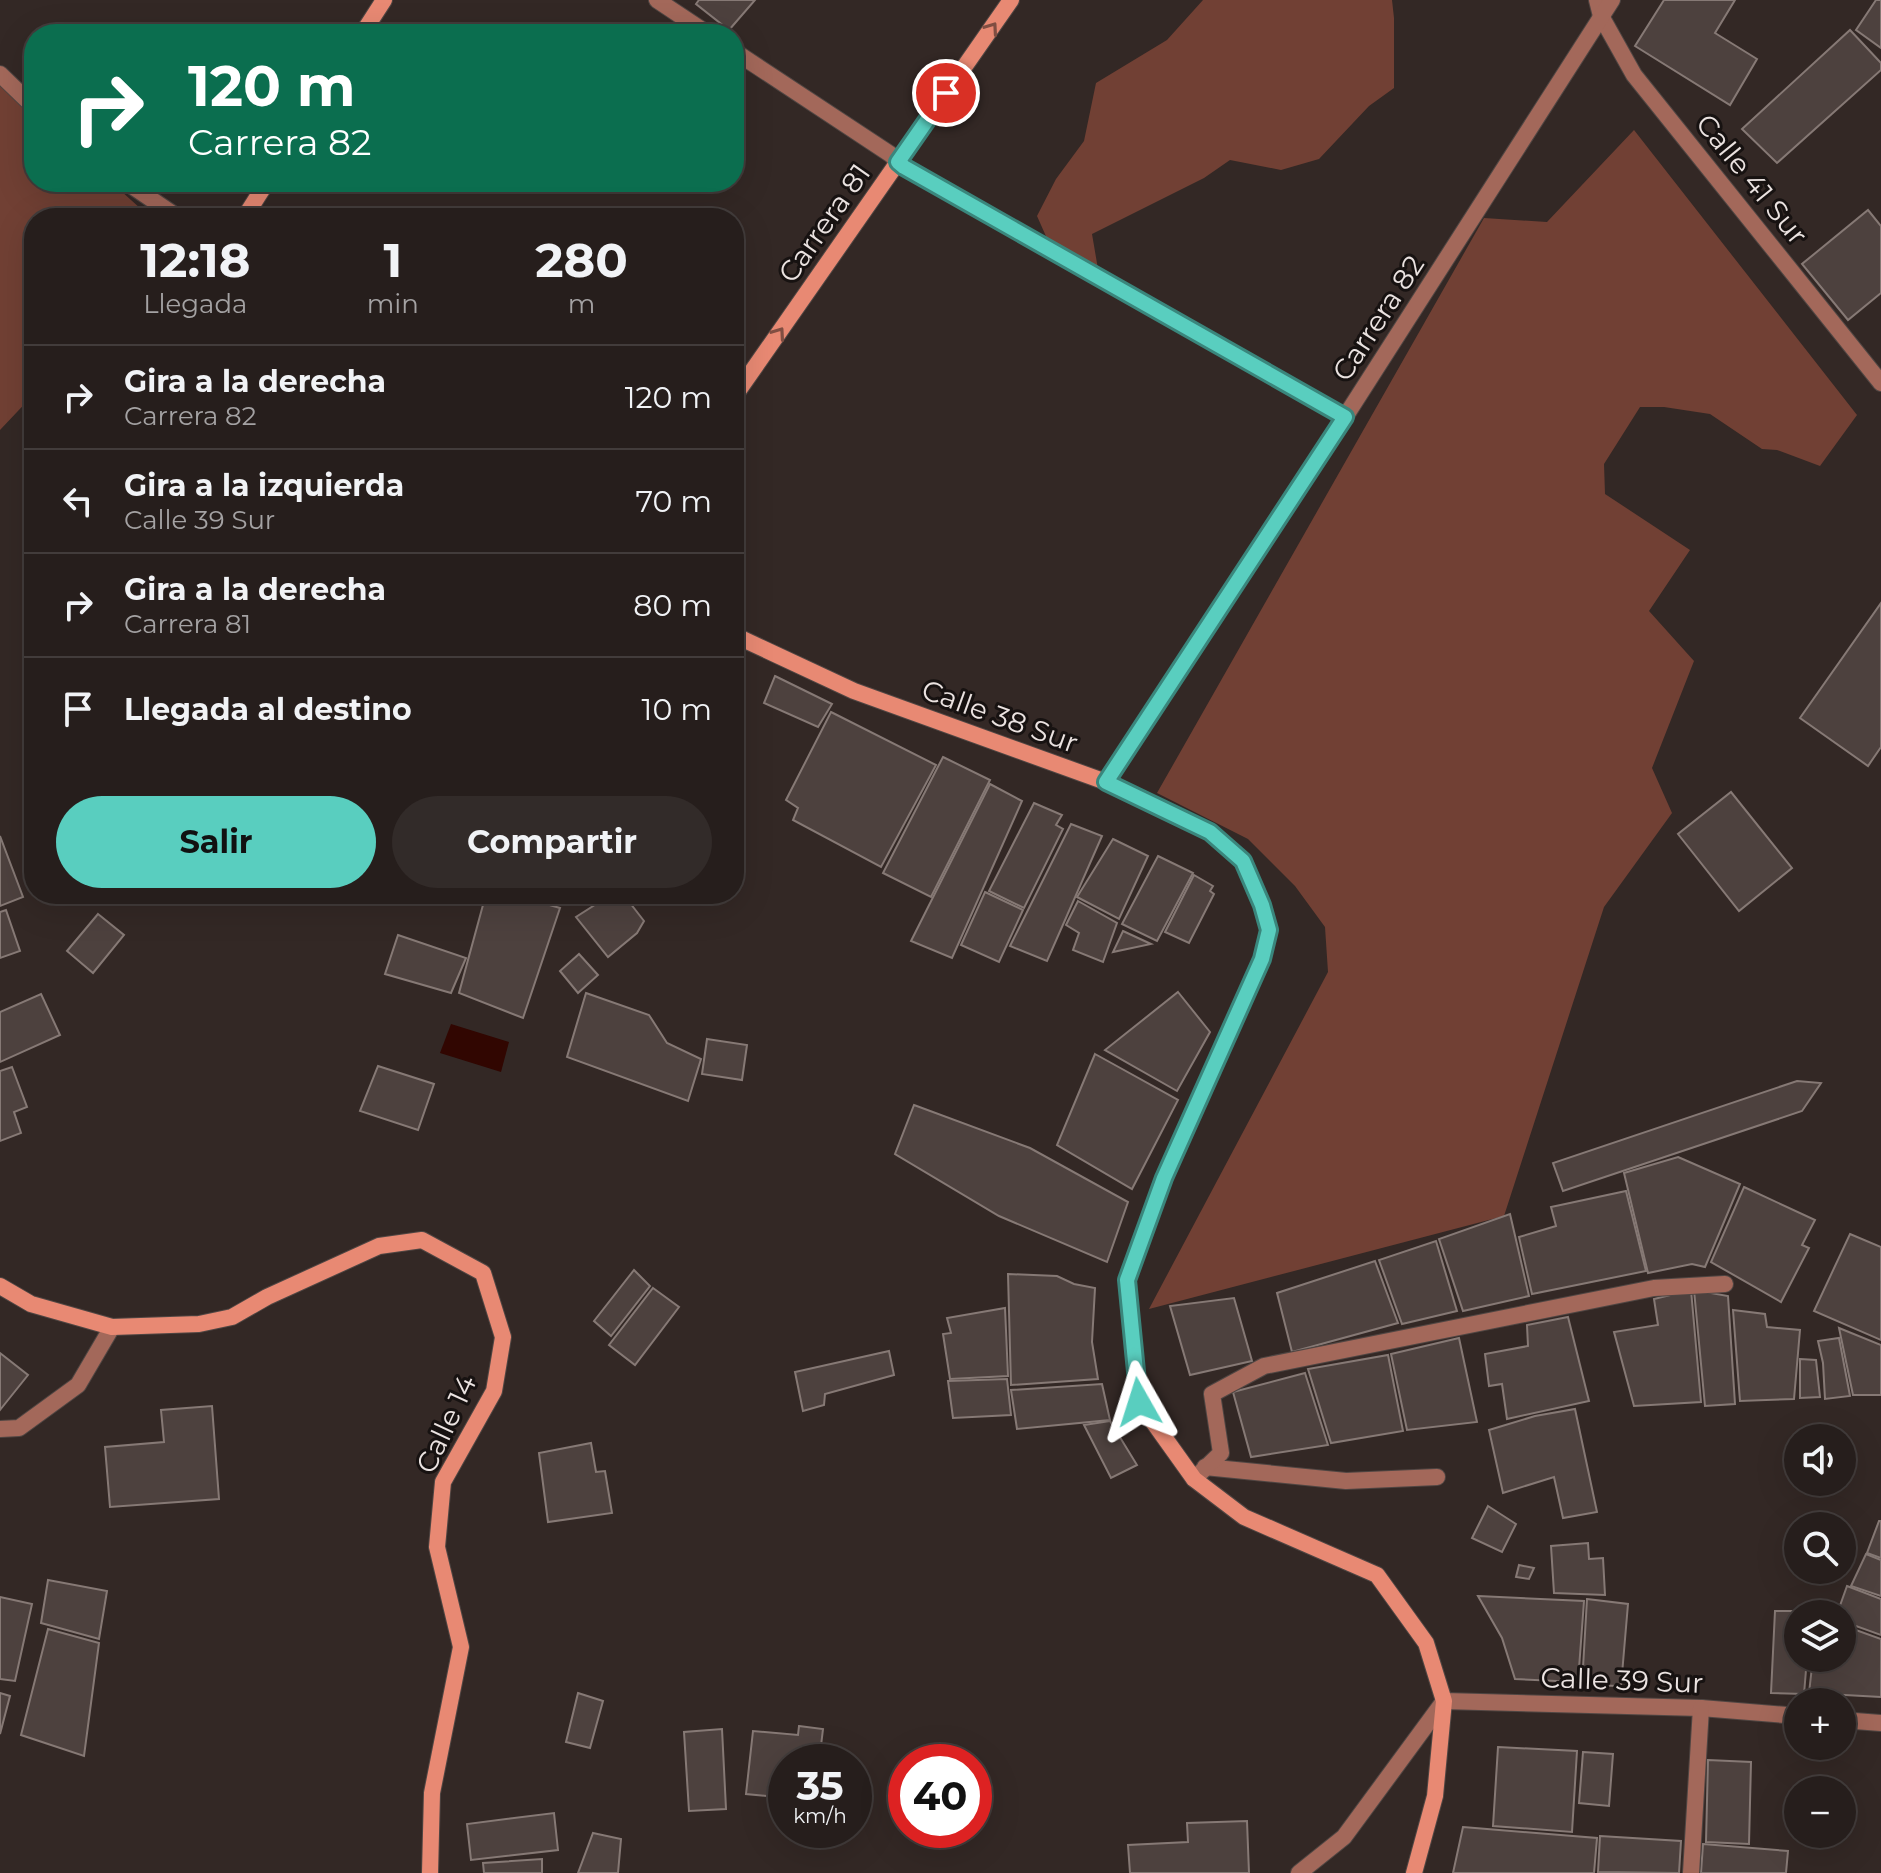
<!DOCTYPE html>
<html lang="es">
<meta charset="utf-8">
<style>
body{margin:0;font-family:Montserrat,sans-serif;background:#322b29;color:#f1f3f6;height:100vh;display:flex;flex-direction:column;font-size:30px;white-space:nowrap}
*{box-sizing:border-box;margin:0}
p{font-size:26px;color:#a4a2a3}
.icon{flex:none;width:44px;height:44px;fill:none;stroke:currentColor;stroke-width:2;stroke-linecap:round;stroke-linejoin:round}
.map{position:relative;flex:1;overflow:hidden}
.drawer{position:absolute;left:24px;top:208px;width:720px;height:696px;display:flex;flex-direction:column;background:#261e1c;border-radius:32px;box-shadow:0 8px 32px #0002,0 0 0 2px #423c3b}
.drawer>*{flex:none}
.guide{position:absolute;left:24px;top:24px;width:720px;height:168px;border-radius:32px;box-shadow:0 8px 32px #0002,0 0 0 2px #423c3b;background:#0b6e4f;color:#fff;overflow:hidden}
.fabs{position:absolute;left:1784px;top:1424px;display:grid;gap:16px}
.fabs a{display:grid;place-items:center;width:72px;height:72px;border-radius:50%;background:#261e1c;box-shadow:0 8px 32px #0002,0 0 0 2px #423c3b;font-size:40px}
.speed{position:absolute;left:768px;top:1744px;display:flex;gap:16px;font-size:40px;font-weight:700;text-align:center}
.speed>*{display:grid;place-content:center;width:104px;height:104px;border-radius:50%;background:#261e1c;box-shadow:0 8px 32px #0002,0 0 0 2px #423c3b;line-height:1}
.speed small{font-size:20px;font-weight:400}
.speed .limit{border:12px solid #d22;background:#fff;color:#111}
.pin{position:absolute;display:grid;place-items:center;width:68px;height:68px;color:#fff;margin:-34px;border:4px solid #fff;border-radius:50%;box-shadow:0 2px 8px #0007}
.me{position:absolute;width:88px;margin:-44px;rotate:354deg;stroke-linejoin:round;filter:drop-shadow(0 0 6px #0008)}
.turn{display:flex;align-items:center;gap:28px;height:168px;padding:0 32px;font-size:36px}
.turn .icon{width:104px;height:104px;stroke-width:2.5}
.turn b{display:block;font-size:56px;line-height:68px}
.eta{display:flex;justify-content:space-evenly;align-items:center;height:136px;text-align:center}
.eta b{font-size:48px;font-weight:700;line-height:56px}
.cta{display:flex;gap:16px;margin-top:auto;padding:16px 32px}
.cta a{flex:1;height:92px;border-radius:48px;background:#59cebf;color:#111;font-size:32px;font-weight:700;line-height:92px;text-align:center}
.cta a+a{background:#322b29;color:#f1f3f6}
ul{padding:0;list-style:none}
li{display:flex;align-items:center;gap:24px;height:104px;padding:0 32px;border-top:2px solid #423c3b}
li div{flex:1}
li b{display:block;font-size:30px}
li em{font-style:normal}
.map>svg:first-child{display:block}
.green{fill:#714034}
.water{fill:#310601}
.building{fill:#4d413e;stroke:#867975;stroke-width:2}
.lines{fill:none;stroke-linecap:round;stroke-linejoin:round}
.lane-casing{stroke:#504643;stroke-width:18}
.street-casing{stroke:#504643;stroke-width:18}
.secondary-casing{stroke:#504643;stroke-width:18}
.lane{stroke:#a3685a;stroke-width:16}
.street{stroke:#a3685a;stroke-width:16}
.secondary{stroke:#e88973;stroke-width:16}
.oneway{stroke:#804e42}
.route-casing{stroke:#3a867c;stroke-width:20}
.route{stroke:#59cebf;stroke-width:14}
.labels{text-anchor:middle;stroke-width:6;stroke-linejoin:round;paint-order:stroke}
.street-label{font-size:28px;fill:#ebe3e1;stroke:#171211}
</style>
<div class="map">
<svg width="1881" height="1873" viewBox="0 0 1881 1873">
<rect width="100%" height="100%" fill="#332825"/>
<g class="green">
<polygon points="1203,0 1392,0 1394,18 1394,88 1369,106 1319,159 1281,170 1230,160 1204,178 1092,234 1098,269 1053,252 1037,216 1056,179 1084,141 1096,83 1167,40"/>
<polygon points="0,83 34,113 34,182 111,182 151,218 34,218 34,394 0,430"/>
<polygon points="1634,130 1857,415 1820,466 1777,450 1762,449 1710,414 1664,407 1640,407 1604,464 1605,494 1690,550 1649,611 1694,661 1652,768 1672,813 1604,907 1504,1216 1149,1309 1328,972 1325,927 1295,886 1248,839 1157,793 1484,218 1547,222"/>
</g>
<polygon class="water" points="451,1024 509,1042 501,1072 440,1053"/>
<g class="building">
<polygon points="699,0 755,0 729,30 696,4"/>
<polygon points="1664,0 1735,0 1715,33 1757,59 1730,105 1635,46"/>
<polygon points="1876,0 1881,0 1881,48 1856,30"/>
<polygon points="1850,30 1881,63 1881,70 1777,163 1742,129"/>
<polygon points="1868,210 1881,226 1881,293 1848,320 1802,264"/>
<polygon points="1881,603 1881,747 1868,766 1800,718"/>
<polygon points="775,676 832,704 818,727 764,703"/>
<polygon points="831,712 936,765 881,867 793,820 798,808 786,800"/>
<polygon points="943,757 990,780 931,897 883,873"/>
<polygon points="990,784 1022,801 952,958 911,941"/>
<polygon points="1731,792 1792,868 1739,911 1678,834"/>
<polygon points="1034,803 1062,815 1056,825 1063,829 1024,908 989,891"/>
<polygon points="1071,824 1102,836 1047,961 1010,946"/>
<polygon points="0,836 23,897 0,906"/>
<polygon points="1113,839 1148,856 1119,919 1077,897"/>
<polygon points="1158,856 1193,873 1157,941 1122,924"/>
<polygon points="1194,875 1213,886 1210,891 1214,894 1189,943 1165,932"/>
<polygon points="985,892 1023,910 999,962 961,945"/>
<polygon points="486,894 511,894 560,908 523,1018 459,993"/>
<polygon points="612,894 623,894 644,921 637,933 608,957 576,917"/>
<polygon points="1078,901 1117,923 1103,962 1073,950 1079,933 1066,925"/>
<polygon points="6,910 20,951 0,958 0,912"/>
<polygon points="98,914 124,935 93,973 67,951"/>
<polygon points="1123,931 1151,944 1113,952"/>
<polygon points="398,935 466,958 451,993 385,974"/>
<polygon points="579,954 598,975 578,993 560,971"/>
<polygon points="1178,992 1210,1032 1177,1091 1105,1050"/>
<polygon points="586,993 649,1015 667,1043 701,1059 688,1101 567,1057"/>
<polygon points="41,994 60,1035 0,1062 0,1012"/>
<polygon points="707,1039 747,1045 742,1080 702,1074"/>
<polygon points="1095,1054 1178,1100 1132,1189 1057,1145"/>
<polygon points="378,1066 434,1084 418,1130 360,1111"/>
<polygon points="12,1067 27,1107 14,1112 21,1133 0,1141 0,1071"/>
<polygon points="1797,1081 1821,1083 1802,1111 1563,1191 1553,1163"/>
<polygon points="914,1105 1030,1148 1128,1202 1107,1262 999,1216 895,1154"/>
<polygon points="1678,1157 1740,1184 1705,1267 1692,1264 1648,1273 1624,1173"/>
<polygon points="1744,1187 1815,1220 1802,1245 1809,1248 1781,1302 1711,1262"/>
<polygon points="1626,1191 1646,1271 1532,1294 1519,1237 1556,1226 1551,1207"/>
<polygon points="1510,1214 1529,1296 1463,1311 1439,1239"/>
<polygon points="1850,1234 1881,1247 1881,1340 1814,1311"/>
<polygon points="1436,1241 1457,1311 1402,1324 1379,1260"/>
<polygon points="1375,1261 1398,1323 1292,1352 1277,1293"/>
<polygon points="634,1270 650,1286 611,1336 594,1321"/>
<polygon points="1008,1274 1057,1276 1074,1284 1095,1288 1092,1342 1098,1379 1011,1385"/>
<polygon points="653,1288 679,1307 635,1365 609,1345"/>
<polygon points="1691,1290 1701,1402 1634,1406 1614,1332 1658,1325 1654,1299"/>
<polygon points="1694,1290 1728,1296 1735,1404 1705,1406"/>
<polygon points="1234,1298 1252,1361 1190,1375 1170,1306"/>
<polygon points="1005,1308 1008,1376 950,1379 943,1334 951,1333 947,1318"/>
<polygon points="1733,1310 1765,1314 1767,1327 1800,1330 1794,1399 1740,1401"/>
<polygon points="1568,1317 1589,1401 1507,1419 1502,1384 1489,1386 1485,1354 1528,1346 1527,1325"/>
<polygon points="1839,1328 1881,1345 1881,1395 1853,1395"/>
<polygon points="1459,1338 1477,1422 1407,1430 1391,1354"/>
<polygon points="1839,1338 1850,1396 1825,1399 1823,1363 1818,1341"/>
<polygon points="889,1351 894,1375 825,1394 824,1405 803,1411 795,1372"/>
<polygon points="0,1353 28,1375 0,1410"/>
<polygon points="1388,1355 1403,1431 1331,1443 1308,1369"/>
<polygon points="1800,1359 1816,1360 1820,1397 1800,1398"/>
<polygon points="1305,1373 1328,1445 1251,1457 1233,1392"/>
<polygon points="1007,1379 1011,1415 953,1418 948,1381"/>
<polygon points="1102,1384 1110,1420 1017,1429 1011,1390"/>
<polygon points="212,1406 219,1499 110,1507 105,1447 164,1442 161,1410"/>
<polygon points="1575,1409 1597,1512 1563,1518 1554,1477 1503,1493 1489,1430 1535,1416"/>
<polygon points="1110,1421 1137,1465 1111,1478 1084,1425"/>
<polygon points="591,1443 596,1472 605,1471 612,1513 548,1522 539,1453"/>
<polygon points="1488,1506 1516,1524 1502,1552 1472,1538"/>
<polygon points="1879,1521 1881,1521 1881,1558 1867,1553"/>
<polygon points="1588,1543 1589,1559 1603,1558 1605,1595 1554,1593 1551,1546"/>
<polygon points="1866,1554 1881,1560 1881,1596 1851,1586"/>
<polygon points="1519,1565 1534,1568 1529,1579 1516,1577"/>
<polygon points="48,1580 107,1591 99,1639 41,1623"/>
<polygon points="1847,1586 1881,1599 1881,1635 1842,1621 1842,1614 1837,1614"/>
<polygon points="1478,1596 1584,1601 1578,1682 1515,1679 1502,1638"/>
<polygon points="0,1597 32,1604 15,1681 0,1679"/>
<polygon points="1587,1599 1628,1604 1621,1686 1582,1685"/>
<polygon points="1775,1611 1812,1611 1812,1614 1798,1614 1798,1658 1807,1658 1804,1694 1771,1693"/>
<polygon points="1842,1625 1881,1639 1881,1697 1809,1693 1813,1658 1842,1658"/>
<polygon points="48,1629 99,1643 84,1756 21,1735"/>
<polygon points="0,1693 10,1696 0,1734"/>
<polygon points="578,1693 603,1701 590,1748 566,1742"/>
<polygon points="799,1726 823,1729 819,1762 786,1762 786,1798 746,1794 753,1731 798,1735"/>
<polygon points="722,1729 726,1809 689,1811 684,1732"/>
<polygon points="1498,1747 1577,1751 1572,1832 1493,1826"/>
<polygon points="1583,1752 1613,1754 1609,1806 1579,1803"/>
<polygon points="1708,1760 1751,1762 1749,1844 1706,1842"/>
<polygon points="554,1813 558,1850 471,1860 467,1824"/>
<polygon points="1247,1821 1249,1873 1130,1873 1128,1845 1188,1842 1187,1823"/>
<polygon points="1463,1827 1597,1838 1594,1873 1453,1873"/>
<polygon points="593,1833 621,1839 618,1873 578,1873"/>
<polygon points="1600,1836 1681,1841 1679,1873 1598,1872"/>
<polygon points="1703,1844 1788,1851 1786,1873 1701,1873"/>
<polygon points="542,1859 542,1873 484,1873 483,1863"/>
</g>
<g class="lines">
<g class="lane-casing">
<polyline id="lane" points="1299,1873 1344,1837 1444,1701"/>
</g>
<g class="street-casing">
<g id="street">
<polyline points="657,0 708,34"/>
<polyline points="1597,0 1601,16 1634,75 1881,383"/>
<polyline points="734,51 890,154 904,167 1345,417"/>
<polyline points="0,74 34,107"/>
<polyline points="126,182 179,218"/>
<polyline points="1106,782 1345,417 1612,0"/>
<polyline points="0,1429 19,1428 78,1385 112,1327"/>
<polyline points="1205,1467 1346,1481 1437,1477"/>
<polyline points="1194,1479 1221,1453 1212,1394 1264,1366 1654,1288 1725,1284"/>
<polyline points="1444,1701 1701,1708 1798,1716"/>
<polyline points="1842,1720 1881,1723"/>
<polyline points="1691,1873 1701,1708"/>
</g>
</g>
<g class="secondary-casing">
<g id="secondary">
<polyline points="362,34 384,0"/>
<polyline points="244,218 267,182"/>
<polyline points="734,397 1011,0"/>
<polyline points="734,635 854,691 1106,782 1210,832 1243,861 1262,905 1269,930 1262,959 1164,1178 1127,1280 1139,1402 1194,1479 1244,1517 1377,1575 1426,1643 1444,1701 1435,1796 1414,1873"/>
<polyline points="0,1286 31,1304 112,1327 199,1324 232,1317 267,1297 379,1246 422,1240 483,1273 503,1337 494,1391 443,1482 437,1547 461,1647 432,1793 430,1873"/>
</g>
</g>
<use href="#lane" class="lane"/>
<use href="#street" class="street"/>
<use href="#secondary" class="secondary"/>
</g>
<defs><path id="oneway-chevron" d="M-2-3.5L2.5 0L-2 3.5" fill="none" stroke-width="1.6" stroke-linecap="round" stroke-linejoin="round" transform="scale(2)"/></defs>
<g class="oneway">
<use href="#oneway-chevron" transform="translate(992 28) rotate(-55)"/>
<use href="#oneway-chevron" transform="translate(779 333) rotate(-55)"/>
</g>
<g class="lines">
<g class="route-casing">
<polyline id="route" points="946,93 898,162 904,167 1345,417 1106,782 1210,832 1243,861 1262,905 1269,930 1262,959 1164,1178 1127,1280 1139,1402"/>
</g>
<use href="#route" class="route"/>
</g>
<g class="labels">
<g class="street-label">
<text transform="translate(1752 179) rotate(51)" y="10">Calle 41 Sur</text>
<text transform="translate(824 223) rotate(-55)" y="10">Carrera 81</text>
<text transform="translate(1378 318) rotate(-57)" y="10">Carrera 82</text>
<text transform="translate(1000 716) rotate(20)" y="10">Calle 38 Sur</text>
<text transform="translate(446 1424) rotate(-65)" y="10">Calle 14</text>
<text transform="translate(1622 1680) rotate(2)" y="10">Calle 39 Sur</text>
</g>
</g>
</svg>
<div class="fabs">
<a><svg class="icon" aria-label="sound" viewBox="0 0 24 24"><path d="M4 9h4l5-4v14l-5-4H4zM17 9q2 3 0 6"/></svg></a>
<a><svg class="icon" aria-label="search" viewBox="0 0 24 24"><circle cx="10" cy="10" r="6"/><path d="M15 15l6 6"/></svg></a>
<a><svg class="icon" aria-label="layers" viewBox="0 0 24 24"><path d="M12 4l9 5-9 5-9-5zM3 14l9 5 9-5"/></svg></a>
<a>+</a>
<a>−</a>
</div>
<div class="speed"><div>35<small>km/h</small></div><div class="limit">40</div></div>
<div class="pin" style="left:946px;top:93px;background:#d93025"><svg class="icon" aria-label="arrive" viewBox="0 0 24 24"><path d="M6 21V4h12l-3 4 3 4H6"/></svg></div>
<svg class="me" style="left:1139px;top:1402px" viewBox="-20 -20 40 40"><path d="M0-17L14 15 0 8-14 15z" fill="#59cebf" stroke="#fff" stroke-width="4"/></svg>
<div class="guide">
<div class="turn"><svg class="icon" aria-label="right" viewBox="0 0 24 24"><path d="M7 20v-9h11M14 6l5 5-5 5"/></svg><div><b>120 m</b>Carrera 82</div></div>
</div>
<section class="drawer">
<div class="eta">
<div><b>12:18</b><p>Llegada</p></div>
<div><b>1</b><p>min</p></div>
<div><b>280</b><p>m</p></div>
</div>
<ul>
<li><svg class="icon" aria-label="right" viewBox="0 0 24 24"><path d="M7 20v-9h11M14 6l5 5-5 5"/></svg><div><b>Gira a la derecha</b><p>Carrera 82</p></div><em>120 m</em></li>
<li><svg class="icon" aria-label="left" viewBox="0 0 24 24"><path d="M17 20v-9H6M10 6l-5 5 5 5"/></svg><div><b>Gira a la izquierda</b><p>Calle 39 Sur</p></div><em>70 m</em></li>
<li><svg class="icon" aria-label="right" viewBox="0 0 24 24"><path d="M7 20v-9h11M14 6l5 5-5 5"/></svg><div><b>Gira a la derecha</b><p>Carrera 81</p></div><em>80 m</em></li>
<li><svg class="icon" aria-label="arrive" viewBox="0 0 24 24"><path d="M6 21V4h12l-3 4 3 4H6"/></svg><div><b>Llegada al destino</b></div><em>10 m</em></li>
</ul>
<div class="cta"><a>Salir</a><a>Compartir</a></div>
</section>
</div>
